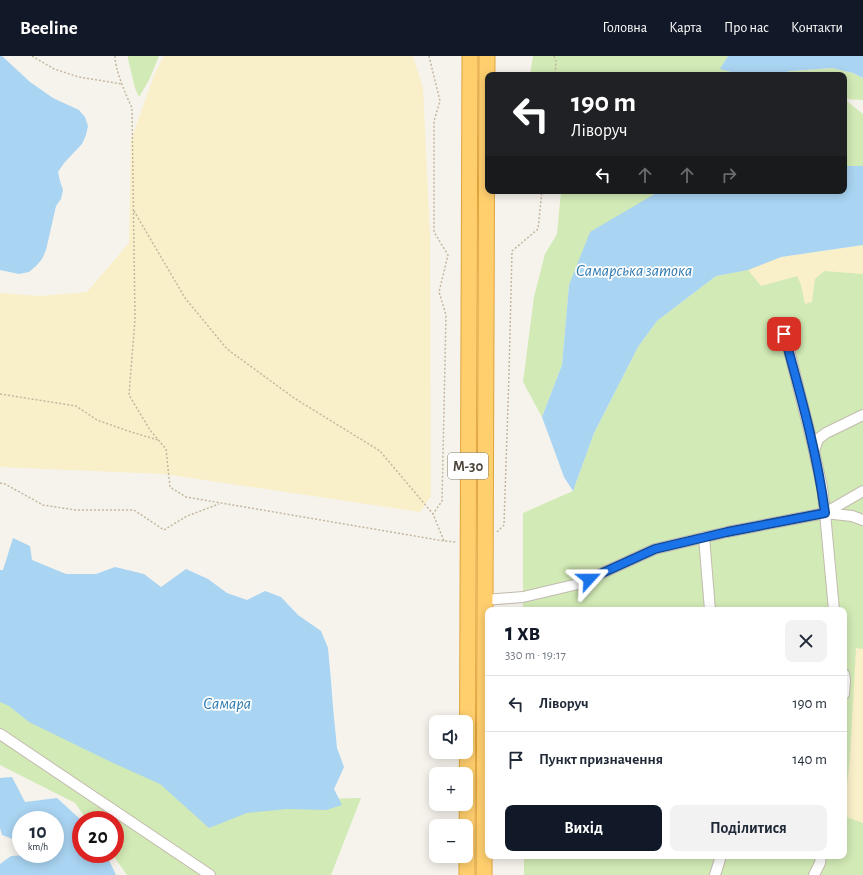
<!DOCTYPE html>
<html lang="uk">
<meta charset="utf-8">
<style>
body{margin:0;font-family:"Alegreya Sans",sans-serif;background:#f2f2f3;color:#1f2937;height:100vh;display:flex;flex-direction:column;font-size:15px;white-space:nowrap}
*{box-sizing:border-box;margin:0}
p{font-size:13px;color:#747a83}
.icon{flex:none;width:22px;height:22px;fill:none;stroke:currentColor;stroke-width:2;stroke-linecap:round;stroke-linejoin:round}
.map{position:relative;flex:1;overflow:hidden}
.drawer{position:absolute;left:485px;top:551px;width:362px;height:252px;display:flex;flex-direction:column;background:#fff;border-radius:8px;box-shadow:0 2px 10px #0003}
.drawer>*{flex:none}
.banner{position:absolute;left:485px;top:16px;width:362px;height:122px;border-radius:8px;box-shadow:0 2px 10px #0003;background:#202124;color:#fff;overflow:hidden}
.fabs{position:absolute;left:429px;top:659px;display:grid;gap:8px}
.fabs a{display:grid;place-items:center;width:44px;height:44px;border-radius:8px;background:#fff;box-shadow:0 2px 10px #0003;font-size:20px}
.speed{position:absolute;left:12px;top:755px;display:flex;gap:8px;font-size:20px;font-weight:700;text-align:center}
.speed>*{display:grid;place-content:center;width:52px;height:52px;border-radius:50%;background:#fff;box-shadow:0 2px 10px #0003;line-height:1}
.speed small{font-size:10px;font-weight:400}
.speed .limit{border:6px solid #d22;background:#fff;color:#111}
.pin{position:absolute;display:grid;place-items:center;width:34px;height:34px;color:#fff;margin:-17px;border-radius:8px;box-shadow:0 2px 6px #0006}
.me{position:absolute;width:44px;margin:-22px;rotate:66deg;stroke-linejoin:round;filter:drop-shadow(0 0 3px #0008)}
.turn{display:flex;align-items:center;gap:14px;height:84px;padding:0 20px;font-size:18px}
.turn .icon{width:52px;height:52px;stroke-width:2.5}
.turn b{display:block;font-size:28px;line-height:34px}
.lanes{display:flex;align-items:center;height:38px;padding:0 20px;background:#0003;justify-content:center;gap:20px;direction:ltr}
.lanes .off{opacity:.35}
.round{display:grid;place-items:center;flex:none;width:42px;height:42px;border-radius:8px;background:#f2f2f3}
.summary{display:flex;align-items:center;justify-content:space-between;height:68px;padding:0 20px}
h1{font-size:24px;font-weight:700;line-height:30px;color:#111827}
.action{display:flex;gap:8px;margin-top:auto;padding:8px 20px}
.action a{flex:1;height:46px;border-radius:8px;background:#111827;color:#fff;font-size:16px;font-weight:700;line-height:46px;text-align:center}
.action a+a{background:#f2f2f3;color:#1f2937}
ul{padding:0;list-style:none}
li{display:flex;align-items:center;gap:12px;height:56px;padding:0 20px;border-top:1px solid #e0e1e3}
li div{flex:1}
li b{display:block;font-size:15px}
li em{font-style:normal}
header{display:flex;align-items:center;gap:24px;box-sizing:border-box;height:56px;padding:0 20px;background:#111827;color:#fff}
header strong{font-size:19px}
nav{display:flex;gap:22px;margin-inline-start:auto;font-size:14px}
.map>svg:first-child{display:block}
.green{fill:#d2eab5}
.sand{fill:#f9efc9}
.water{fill:#a9d4f2}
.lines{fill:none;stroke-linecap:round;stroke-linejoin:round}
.minor-casing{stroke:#c2bbae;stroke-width:12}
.highway-casing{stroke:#e0a43c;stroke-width:17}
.path{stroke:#c4b79f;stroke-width:1.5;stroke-dasharray:2 2;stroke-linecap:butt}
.minor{stroke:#fff;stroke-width:10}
.highway{stroke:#ffcf6e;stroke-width:15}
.route-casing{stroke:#114b97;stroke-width:10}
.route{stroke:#1a73e8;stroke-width:7}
.labels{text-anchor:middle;stroke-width:3.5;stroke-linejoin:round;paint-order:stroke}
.shield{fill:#fff;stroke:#817c74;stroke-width:1}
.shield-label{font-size:15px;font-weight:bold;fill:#4b4439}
.water-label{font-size:17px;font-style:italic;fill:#2e7ab2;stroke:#fff}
</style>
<header>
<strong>Beeline</strong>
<nav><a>Головна</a><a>Карта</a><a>Про нас</a><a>Контакти</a></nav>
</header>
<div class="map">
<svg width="863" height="819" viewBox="0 0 863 819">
<rect width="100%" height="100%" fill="#f6f3ec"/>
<g class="green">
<polygon points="128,0 159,0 149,24 139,41 135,32 128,3"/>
<polygon points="533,0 728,0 721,13 743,19 530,19"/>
<polygon points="832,12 853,17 863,22 863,44 844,43 844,19 772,19 790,15"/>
<polygon points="844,43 863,58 863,110 844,110"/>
<polygon points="561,135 668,135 658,136 569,229 562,309 542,361 523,326 534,241 545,198 557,178"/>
<polygon points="863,189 863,819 524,819 524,800 844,800 844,554 523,554 523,457 573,435 594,377 638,291 657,265 716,220"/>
<polygon points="0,634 206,746 361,742 331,819 127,819 112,798 115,798 115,764 87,764 75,747 0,709"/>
</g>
<g class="sand">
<polygon points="164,0 413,0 423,32 430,181 431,440 420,456 164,418 0,411 0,237 40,240 87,236 129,187 131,84 155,17"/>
<polygon points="863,189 863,218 824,215 815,223 812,246 805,248 801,229 797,220 761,230 748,214 781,201"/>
<polygon points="856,592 863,593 863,767 844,760 850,701"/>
</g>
<g class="water">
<polygon points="0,0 2,0 30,26 53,42 79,54 85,61 88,70 86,79 82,88 64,107 58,116 60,125 63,134 61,143 56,150 46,194 42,203 36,210 29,216 19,218 0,214"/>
<polygon points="728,0 863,0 863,22 853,17 832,12 790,15 772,19 743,19 720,13"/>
<polygon points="844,110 863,110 863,189 781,201 748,214 716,220 657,265 638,291 594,377 573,435 564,421 542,361 562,309 569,229 590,176 658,136 844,135"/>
<polygon points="13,482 30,490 32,504 66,518 96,518 115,511 144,518 161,531 186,513 208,523 227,537 247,544 265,535 281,541 298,559 321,575 328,592 331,625 333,651 337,692 344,711 334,733 342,749 326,754 287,753 247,757 209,772 160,728 111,706 29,666 9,650 0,646 0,514 3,514"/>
<polygon points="12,721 25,746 57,742 81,764 81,798 106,798 116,819 0,819 0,808 11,800 24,799 24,798 55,798 55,764 21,764 21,786 2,779 0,772 0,722"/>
</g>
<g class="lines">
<g class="minor-casing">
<g id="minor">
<polyline points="785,278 814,394"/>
<polyline points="825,457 863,435"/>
<polyline points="704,481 710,554"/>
<polyline points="485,544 523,541 578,528 655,493 727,476 825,457 852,460 863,464"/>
<polyline points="834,554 825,457 822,431 814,395 818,383 826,377 863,359"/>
<polyline points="844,618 845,624 844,638"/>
<polyline points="0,678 210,819"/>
<polyline points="715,819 721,800"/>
<polyline points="814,819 820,807 821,800"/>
</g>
</g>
<g class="highway-casing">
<g id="highway">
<polyline points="467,819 470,0"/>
<polyline points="484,819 487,0"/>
</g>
</g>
<g class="path">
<polyline points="32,0 54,13 79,21 122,28"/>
<path d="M115 0C115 14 126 39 132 52L135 263 129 339 150 374 166 393 170 431 186 441 444 485 456 486"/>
<polyline points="429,0 440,45 434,65 434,176 448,199 439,236 446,259 442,445 433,458"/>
<polyline points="554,0 556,5 555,19"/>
<polyline points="134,155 185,242 227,293 294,342 380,395 433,458 444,485"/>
<polyline points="0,338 76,350 97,364 128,375 158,384"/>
<polyline points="0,427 5,428 43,449 76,454 134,454 164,474 187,460 219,448"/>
<polyline points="497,476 504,469 509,318 512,195 538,173 542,135"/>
</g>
<use href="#minor" class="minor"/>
<use href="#highway" class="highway"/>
</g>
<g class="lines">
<g class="route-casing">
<path id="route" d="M589 523 655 493 727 476 825 457C817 396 800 337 784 278"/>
</g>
<use href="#route" class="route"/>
</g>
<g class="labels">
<rect class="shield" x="448" y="397" width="40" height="26" rx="3"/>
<g class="shield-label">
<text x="468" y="415">М-30</text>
</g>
<g class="water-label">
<text x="634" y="220">Самарська затока</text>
<text x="227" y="653">Самара</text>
</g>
</g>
</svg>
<div class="fabs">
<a><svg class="icon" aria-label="sound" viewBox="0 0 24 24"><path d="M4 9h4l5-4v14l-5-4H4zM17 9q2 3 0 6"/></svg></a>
<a>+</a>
<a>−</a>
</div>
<div class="speed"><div>10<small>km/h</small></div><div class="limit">20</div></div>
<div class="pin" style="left:784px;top:278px;background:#d93025"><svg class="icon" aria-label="arrive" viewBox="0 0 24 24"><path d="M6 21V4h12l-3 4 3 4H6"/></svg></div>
<svg class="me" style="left:589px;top:523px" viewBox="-20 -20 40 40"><path d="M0-17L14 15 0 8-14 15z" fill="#1a73e8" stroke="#fff" stroke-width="4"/></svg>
<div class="banner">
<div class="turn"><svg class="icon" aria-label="left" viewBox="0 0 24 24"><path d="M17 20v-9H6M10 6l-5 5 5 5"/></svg><div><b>190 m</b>Ліворуч</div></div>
<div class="lanes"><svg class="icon" aria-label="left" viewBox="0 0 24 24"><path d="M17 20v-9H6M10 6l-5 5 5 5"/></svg><svg class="icon off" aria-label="ahead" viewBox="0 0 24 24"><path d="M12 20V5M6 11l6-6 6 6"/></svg><svg class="icon off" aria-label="ahead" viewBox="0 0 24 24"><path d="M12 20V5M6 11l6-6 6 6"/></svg><svg class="icon off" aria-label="right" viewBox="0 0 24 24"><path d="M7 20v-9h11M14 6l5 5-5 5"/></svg></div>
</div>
<section class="drawer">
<div class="summary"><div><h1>1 хв</h1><p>330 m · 19:17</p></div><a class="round"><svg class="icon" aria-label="close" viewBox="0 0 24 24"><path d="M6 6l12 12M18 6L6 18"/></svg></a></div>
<ul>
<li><svg class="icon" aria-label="left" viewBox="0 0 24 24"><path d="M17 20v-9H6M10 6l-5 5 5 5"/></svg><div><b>Ліворуч</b></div><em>190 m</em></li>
<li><svg class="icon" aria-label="arrive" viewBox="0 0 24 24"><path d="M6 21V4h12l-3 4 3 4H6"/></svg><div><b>Пункт призначення</b></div><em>140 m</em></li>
</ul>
<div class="action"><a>Вихід</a><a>Поділитися</a></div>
</section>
</div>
